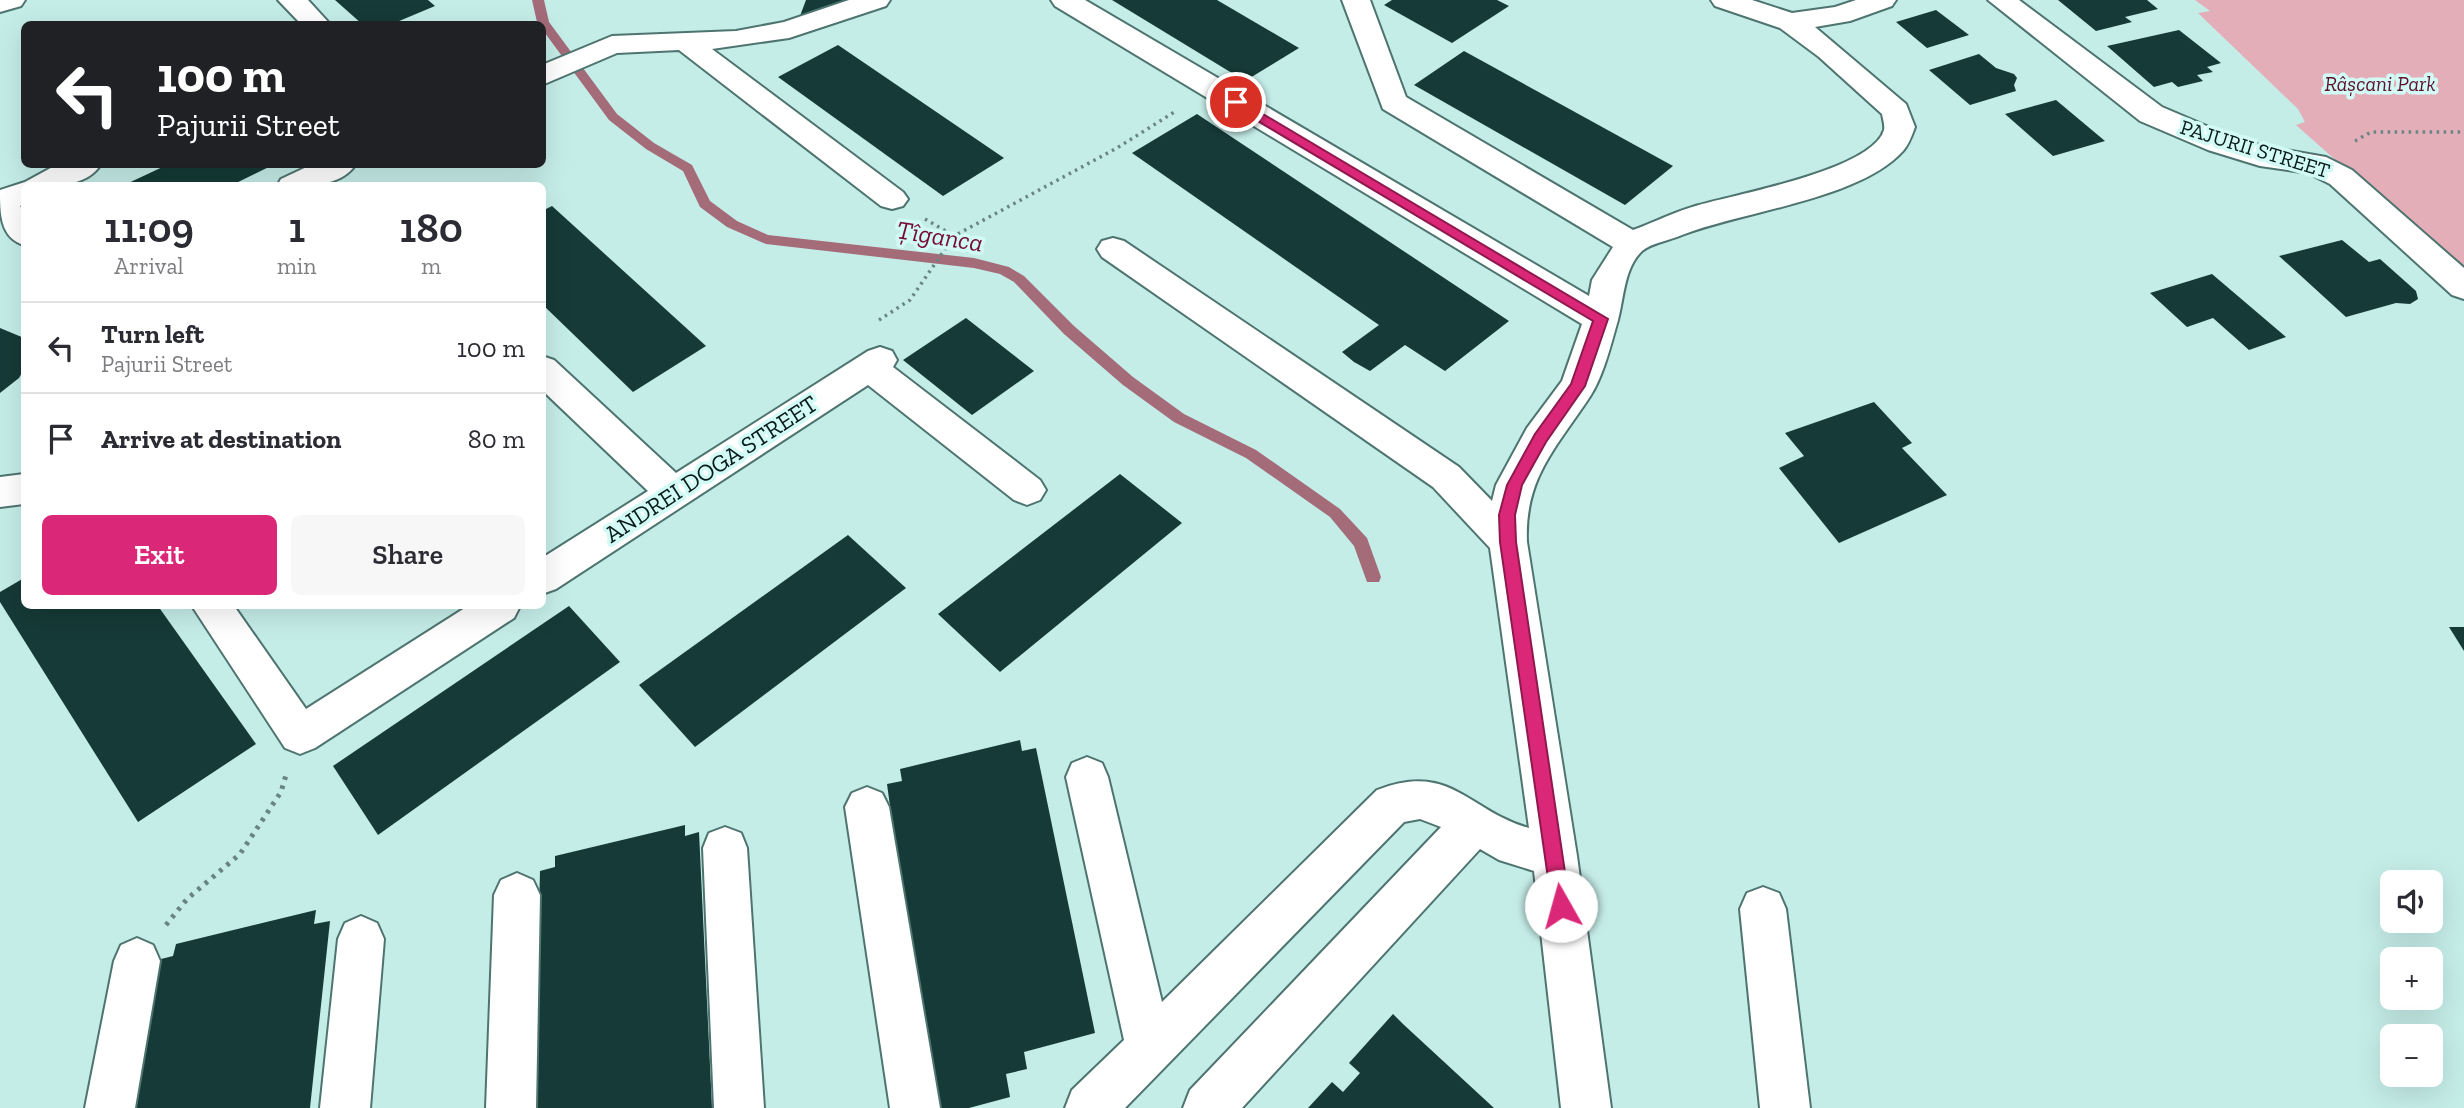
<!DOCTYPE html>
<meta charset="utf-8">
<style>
body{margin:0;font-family:"Zilla Slab",serif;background:#f7f7f7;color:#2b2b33;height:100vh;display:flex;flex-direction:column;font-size:26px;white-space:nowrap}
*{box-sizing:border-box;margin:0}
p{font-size:23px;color:#7c7c81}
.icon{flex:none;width:38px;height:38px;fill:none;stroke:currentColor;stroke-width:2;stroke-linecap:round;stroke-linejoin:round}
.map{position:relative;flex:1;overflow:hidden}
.details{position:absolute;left:21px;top:182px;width:525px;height:427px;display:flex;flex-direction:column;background:#fff;border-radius:10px;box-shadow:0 7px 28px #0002}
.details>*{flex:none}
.banner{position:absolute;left:21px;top:21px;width:525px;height:147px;border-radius:10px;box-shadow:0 7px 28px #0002;background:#202124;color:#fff;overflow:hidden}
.fabs{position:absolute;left:2380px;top:870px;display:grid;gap:14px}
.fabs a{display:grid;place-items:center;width:63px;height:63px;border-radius:10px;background:#fff;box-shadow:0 7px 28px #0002;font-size:35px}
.pin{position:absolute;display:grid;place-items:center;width:60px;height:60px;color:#fff;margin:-30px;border:4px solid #fff;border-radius:50%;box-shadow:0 2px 7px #0007}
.me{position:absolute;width:77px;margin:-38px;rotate:353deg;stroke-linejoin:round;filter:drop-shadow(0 0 5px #0008)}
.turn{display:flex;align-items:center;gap:24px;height:147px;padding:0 21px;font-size:32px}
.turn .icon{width:91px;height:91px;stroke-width:2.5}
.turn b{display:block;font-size:49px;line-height:60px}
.eta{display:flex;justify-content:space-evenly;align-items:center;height:119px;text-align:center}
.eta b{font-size:42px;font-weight:600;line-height:49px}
.primary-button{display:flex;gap:14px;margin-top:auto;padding:14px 21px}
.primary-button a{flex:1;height:80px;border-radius:10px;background:#db2777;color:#fff;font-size:28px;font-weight:600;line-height:80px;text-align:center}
.primary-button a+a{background:#f7f7f7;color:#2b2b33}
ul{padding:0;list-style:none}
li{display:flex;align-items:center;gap:21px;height:91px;padding:0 21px;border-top:2px solid #e1e1e2}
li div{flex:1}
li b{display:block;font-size:26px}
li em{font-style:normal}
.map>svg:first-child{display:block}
.green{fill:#e4aeb9}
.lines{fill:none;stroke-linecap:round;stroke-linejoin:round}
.stream{fill:#a46b79;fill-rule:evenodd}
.building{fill:#153a37}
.minor-casing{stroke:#4e746f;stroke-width:4}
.path-far1{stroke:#698582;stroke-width:3.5;stroke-dasharray:2.5 4.5;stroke-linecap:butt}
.path{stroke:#698582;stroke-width:5;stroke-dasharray:3.5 6;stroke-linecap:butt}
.minor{fill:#fff;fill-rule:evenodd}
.route{fill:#db2777;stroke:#8e194d;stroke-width:2}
.labels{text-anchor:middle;stroke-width:7;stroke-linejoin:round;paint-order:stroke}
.far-park-label{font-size:21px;font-style:italic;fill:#5f122d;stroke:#d2fbf6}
.far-street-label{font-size:21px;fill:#0a1a18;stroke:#d2fbf6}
.street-label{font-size:24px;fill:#0a1a18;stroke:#d2fbf6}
.water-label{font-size:26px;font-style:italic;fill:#760b35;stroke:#d2fbf6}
</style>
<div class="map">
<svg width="2464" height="1108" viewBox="0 0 2464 1108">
<rect width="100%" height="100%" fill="#c5ede8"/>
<polygon class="green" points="2195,0 2464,0 2464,274 2296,125 2305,122 2298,109 2198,13 2210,11"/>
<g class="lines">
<polygon class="stream" points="532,0 544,0 549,22 617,114 654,143 692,165 710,201 737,221 768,235 974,258 1009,267 1024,276 1074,326 1133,377 1184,414 1256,450 1340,509 1367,538 1381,577 1379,582 1367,582 1354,546 1330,517 1246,458 1174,422 1123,385 1064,334 1014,282 1000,274 974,268 766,244 727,227 700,207 683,171 646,149 609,120 542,29 542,24 537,22"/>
</g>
<g class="building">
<polygon points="335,0 428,0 435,6 392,24 362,24"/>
<polygon points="806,0 845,0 800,16"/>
<polygon points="1112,0 1217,0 1299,48 1245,81"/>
<polygon points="1392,0 1497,0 1509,6 1452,43 1384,5"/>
<polygon points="2058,0 2147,0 2158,9 2125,17 2132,22 2096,31"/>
<polygon points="1936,10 1969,35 1927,48 1896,22"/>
<polygon points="2179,30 2221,63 2207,67 2213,72 2197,75 2203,81 2178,87 2172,82 2154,87 2107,46"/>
<polygon points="838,45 1004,158 943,196 778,77"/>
<polygon points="1464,51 1673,166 1625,205 1414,85"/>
<polygon points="1979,54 1996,68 2014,74 2017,78 2014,85 2016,91 1970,105 1929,70"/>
<polygon points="2056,100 2105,141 2053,156 2005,114"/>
<polygon points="1197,114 1509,321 1445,371 1405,345 1370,371 1354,362 1342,352 1379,325 1132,153"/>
<polygon points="169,164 275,164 230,186 122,186"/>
<polygon points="552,206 706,346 633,392 542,304 542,211"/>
<polygon points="2342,240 2369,262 2380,259 2416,291 2418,299 2410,304 2396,303 2346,317 2279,256"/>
<polygon points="2212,274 2286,337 2249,350 2213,318 2187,327 2150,293"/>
<polygon points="966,318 1034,371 972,415 903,360"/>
<polygon points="0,328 24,338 24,369 19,378 0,393"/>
<polygon points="1874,402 1912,443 1902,448 1947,495 1839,543 1779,468 1804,456 1785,433"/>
<polygon points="1120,474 1182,523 1000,672 938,614"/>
<polygon points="848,535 906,588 695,747 639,685"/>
<polygon points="24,578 24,606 158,606 256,744 138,822 0,602 0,592"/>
<polygon points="569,606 620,662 378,835 333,766"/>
<polygon points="2449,627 2464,627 2464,651"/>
<polygon points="1020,740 1022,751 1036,748 1095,1033 1024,1052 1027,1069 1006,1074 1010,1097 969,1108 931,1108 887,784 902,781 900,769"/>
<polygon points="685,825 685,836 699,832 712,1108 534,1108 540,871 555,867 555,856"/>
<polygon points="316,910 314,924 330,921 310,1108 133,1108 161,959 173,956 176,944"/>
<polygon points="1393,1014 1403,1024 1494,1108 1308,1108 1332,1082 1343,1092 1360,1073 1349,1063"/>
</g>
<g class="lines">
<g class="minor-casing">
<g id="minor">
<polygon points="0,0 25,0 21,6 0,12"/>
<polygon points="278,0 308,0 330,24 301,24"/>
<polygon points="849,0 890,0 886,6 789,38 712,49 903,192 908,199 903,206 892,209 881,206 679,50 617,53 542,85 542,65 612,36 736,31 784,22"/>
<path d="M1051 0H1085L1589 296 1592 280 1613 247 1383 109 1342 0H1370L1406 97 1633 230C1655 222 1676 211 1699 205 1737 194 1872 170 1884 130 1885 125 1883 120 1882 114L1819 57 1780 28 1715 6 1711 0H1752L1792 13 1835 7 1856 0H1896L1892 6 1850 21 1815 27 1906 104 1915 127C1912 135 1909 144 1903 151 1860 199 1744 211 1682 235 1671 240 1651 243 1642 251 1624 268 1624 298 1618 320 1611 344 1604 374 1591 395 1558 446 1524 477 1527 542L1577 856 1611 1108H1561L1534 871 1499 860 1480 849 1242 1108H1183L1190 1090 1441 827 1420 819 1404 822 1125 1108H1065L1072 1090 1124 1040 1066 777 1072 763 1087 757 1102 763 1108 777 1162 1002 1377 790C1451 761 1468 811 1529 828L1490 548 1433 487 1102 257 1097 249 1102 241 1113 238 1124 241 1459 467 1492 501 1496 485 1527 428 1562 381 1582 324 1055 6Z"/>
<polygon points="1988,0 2019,0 2162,107 2230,136 2263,146 2326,157 2352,170 2464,268 2464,299 2452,295 2330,184 2308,173 2260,166 2208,150 2140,121"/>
<path d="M58 164H101C86 189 49 186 24 186V204L20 206 24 212V245C0 238 0 213 0 190L25 182Z"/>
<path d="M313 164H356C340 189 302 186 277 186L281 179Z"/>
<polygon points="880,347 892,351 897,360 893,367 1040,480 1046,490 1040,500 1027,505 1014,500 868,385 556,589 542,594 542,558 648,491 542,390 542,356 554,360 676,473 868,351"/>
<polygon points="24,474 24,504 0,507 0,477"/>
<polygon points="192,606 234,606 306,709 468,606 520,606 514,618 315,748 300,754 285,748"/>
<polygon points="867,787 882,793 889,807 940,1108 890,1108 845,807 852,793"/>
<polygon points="725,827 741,833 747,848 764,1108 714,1108 703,848 709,833"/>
<polygon points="517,873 533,880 540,895 536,1108 486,1108 494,895 501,880"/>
<polygon points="1763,887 1779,893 1786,909 1810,1108 1760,1108 1740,909 1747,893"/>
<polygon points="361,916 377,923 384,939 370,1108 320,1108 338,939 345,923"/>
<polygon points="137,938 153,945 160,961 135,1108 85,1108 114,961 121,945"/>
</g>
</g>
<g class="path-far1">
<polyline points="2355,141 2371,132 2464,132"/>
<polyline points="925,219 954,236"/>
<polyline points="879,320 910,300 954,236 1117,148 1176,111"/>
</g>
<polyline class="path" points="166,925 187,899 240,854 281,792 286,775"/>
<use href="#minor" class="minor"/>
</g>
<polygon class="route" points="1236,98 1608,319 1585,386 1546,442 1522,485 1515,515 1516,542 1570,906 1568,913 1561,916 1554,913 1552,906 1500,542 1499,515 1507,485 1535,434 1571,384 1593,321 1231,105 1229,102"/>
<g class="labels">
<g class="far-park-label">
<text x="2380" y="91">Râșcani Park</text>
</g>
<g class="far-street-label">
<text transform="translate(2255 149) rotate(17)" y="7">PAJURII STREET</text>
</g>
<g class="street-label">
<text transform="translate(711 469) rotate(-33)" y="8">ANDREI DOGA STREET</text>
</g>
<g class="water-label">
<text transform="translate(940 236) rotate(9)" y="9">Țîganca</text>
</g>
</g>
</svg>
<div class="fabs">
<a><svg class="icon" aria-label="sound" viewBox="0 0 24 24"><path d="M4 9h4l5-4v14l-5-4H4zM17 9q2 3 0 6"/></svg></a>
<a>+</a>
<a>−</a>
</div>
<div class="pin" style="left:1236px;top:102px;background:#d93025"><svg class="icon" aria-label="arrive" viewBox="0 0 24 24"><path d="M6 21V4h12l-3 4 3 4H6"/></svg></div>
<svg class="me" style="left:1561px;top:906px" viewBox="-20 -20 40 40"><circle r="19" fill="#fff"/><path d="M0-13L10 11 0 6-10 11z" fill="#db2777"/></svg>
<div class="banner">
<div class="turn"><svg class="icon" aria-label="left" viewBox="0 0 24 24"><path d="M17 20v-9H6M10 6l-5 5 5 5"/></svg><div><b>100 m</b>Pajurii Street</div></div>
</div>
<section class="details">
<div class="eta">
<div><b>11:09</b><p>Arrival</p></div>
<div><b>1</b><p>min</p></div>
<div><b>180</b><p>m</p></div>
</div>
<ul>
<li><svg class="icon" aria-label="left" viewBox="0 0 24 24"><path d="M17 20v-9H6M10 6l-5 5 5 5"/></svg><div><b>Turn left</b><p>Pajurii Street</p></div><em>100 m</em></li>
<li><svg class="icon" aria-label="arrive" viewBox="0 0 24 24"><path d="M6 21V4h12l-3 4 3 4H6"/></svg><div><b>Arrive at destination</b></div><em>80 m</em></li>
</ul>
<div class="primary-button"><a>Exit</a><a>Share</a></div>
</section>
</div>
